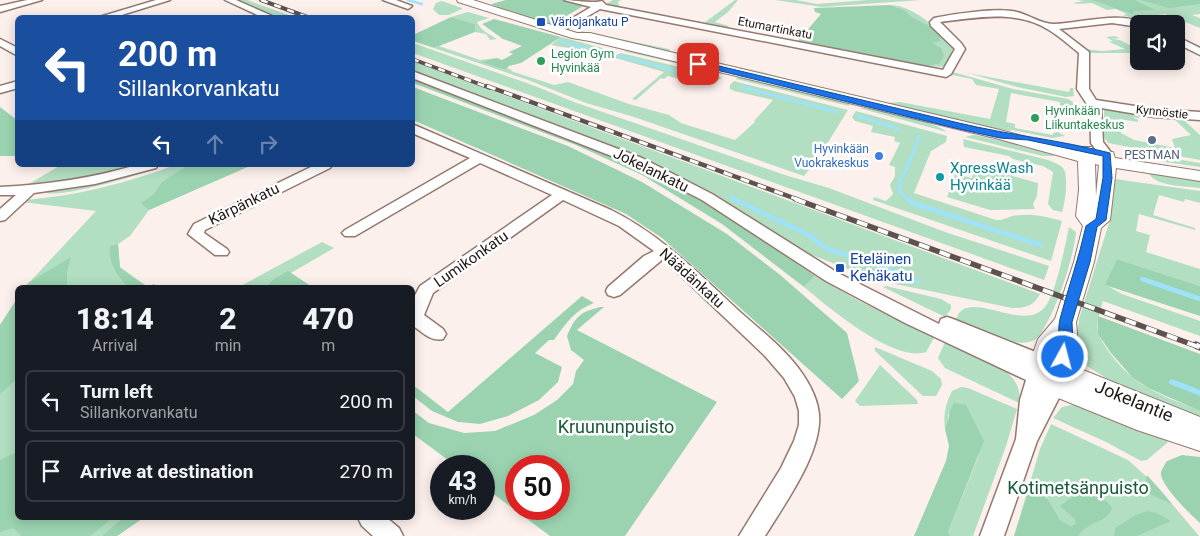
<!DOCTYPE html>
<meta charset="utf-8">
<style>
body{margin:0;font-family:Roboto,sans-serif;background:#242831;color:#f1f3f6;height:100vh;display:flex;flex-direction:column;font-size:19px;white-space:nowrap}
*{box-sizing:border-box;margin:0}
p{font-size:16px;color:#9ea1a6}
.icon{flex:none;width:28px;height:28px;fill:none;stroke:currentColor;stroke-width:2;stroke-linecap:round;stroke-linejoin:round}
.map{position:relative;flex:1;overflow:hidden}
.details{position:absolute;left:15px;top:285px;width:400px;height:235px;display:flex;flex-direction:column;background:#171b24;border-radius:8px;box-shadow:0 2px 12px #0003}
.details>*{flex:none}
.banner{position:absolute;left:15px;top:15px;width:400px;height:152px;border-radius:8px;box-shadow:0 2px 12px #0003;background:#1a4fa0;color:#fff;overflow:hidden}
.buttons{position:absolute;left:1130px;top:15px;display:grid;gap:10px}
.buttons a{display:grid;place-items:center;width:55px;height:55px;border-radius:8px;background:#171b24;box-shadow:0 2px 12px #0003;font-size:25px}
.speed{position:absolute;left:430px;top:455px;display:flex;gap:10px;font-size:25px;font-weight:700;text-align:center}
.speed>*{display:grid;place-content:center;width:65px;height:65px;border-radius:50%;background:#171b24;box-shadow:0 2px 12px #0003;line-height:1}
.speed small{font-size:12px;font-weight:400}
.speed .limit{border:8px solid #d22;background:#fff;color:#111}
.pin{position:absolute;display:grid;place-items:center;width:42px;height:42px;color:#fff;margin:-21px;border-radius:10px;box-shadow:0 2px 8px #0006}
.me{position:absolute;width:55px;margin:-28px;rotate:7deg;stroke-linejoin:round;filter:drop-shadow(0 0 4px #0008)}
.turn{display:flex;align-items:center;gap:18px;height:105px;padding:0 20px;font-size:22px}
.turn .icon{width:65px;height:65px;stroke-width:2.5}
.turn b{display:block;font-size:35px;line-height:42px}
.lanes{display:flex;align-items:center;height:48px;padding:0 20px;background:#0003;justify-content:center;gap:25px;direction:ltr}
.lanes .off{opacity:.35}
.eta{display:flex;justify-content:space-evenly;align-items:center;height:85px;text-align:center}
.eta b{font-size:30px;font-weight:800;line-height:35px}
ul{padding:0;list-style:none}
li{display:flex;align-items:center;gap:15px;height:62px;margin:0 10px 8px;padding:0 10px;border:2px solid #363941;border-radius:8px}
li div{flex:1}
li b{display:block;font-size:19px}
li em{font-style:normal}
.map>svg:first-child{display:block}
.green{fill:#b2dec2}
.forest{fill:#9bd3b0;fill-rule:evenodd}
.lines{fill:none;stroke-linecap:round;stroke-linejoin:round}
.stream-far3{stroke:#9ee2fb;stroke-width:2.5}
.stream-far2{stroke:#9ee2fb;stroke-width:3}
.stream-far1{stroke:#9ee2fb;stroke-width:4.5}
.stream{stroke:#9ee2fb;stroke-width:5.5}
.minor-casing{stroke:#93796f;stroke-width:3}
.major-casing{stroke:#93796f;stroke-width:2}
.minor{fill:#fff;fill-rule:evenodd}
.major{fill:#fff;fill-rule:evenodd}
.rail-far3-casing{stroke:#5d524e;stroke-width:4}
.rail-far2-casing{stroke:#5d524e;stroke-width:4.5}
.rail-far1-casing{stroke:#5d524e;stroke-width:5.5}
.rail-casing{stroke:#5d524e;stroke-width:7}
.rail-far3{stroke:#fff;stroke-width:2.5;stroke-dasharray:7;stroke-linecap:butt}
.rail-far2{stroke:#fff;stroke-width:3;stroke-dasharray:9;stroke-linecap:butt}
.rail-far1{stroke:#fff;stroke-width:4;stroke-dasharray:11;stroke-linecap:butt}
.rail{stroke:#fff;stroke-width:5;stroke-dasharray:14;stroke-linecap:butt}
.route{fill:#1a73e8;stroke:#114b97}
.transit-dot{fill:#1a4fb4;stroke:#fff;stroke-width:2}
.leisure-dot{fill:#2e9e5b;stroke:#fff;stroke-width:2}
.service-dot{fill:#5c6f8a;stroke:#fff;stroke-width:2}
.shop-dot{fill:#3f7fe0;stroke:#fff;stroke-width:2}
.culture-dot{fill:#0f9aa8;stroke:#fff;stroke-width:2}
.labels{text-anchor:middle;stroke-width:5;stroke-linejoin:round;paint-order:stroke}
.far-transit-label{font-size:12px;fill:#164399;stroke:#fff;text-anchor:start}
.far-street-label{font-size:12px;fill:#211713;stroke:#fff}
.far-leisure-label{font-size:12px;fill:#27864d;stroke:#fff;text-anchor:start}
.far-shop-label{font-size:12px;fill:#366cbe;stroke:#fff;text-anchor:end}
.far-service-label{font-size:12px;fill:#4e5e75;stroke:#fff}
.culture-label{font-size:15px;fill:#0d838f;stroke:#fff;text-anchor:start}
.street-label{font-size:15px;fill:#211713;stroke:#fff}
.transit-label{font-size:15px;fill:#164399;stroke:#fff;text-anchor:start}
.near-street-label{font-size:18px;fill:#211713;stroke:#fff}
.near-park-label{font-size:18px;fill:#195938;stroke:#fff}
</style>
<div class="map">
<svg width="1200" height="536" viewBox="0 0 1200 536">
<rect width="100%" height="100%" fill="#fcf0ec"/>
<g class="green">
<polygon points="235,0 247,0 294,17 279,17"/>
<polygon points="613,0 621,0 618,2 619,6 704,23 735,0 738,0 728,12 715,22 729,26 727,27 606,4"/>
<polygon points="775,0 796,0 817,4 868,0 921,0 822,7"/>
<polygon points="1077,0 1200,0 1200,14 1192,15 1200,18 1200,28 1165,14 1133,18 1135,19 1123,15 1127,14 1116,9 1107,10 1092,3 1077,4 1073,3 1084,1"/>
<polygon points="442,1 462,8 462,9 449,15 439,15 433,9 436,3"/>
<path d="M890 5C916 6 936 29 954 46L945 67 926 66 939 64 931 43 930 26 912 17 905 10Z"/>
<path d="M468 12 489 18 477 22C480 30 489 34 497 39L490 40 486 34 475 32 474 24 451 17Z"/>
<polygon points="581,31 669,49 671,52 766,73 822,89 887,103 900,102 990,119 999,89 976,85 972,79 952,75 953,72 1013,89 1068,99 1073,102 1074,108 1060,106 1060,102 1011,93 1006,122 1015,124 1015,128 1053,135 1053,133 1058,132 1065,136 1052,138 1012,130 1010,131 927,115 580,32"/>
<polygon points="1115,36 1120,38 1112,39 1120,40 1139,50 1139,53 1088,53 1085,49 1102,51 1125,49 1109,42 1113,41 1106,37"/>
<polygon points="561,37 606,49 608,51 596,56 575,49 551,45"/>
<polygon points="413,43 535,86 574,102 788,176 829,188 945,232 1049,266 1044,280 413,53"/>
<polygon points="439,46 480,60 497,58 483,62 505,70 507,68 512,70 511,71 554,85 568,82 629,104 669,115 681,123 735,140 755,122 754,121 773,100 734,91 730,89 730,85 734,81 848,110 817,160 807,165 811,167 804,176 634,117 586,103 528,80 434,48"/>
<polygon points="629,50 721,72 723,74 623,51"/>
<polygon points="621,53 721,77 721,78 712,84 691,78 688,81 668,76 664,79 661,78 636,100 632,99 664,72 612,57"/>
<path d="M412 61 1040 294C1033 307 1025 308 1012 308L876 280 807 253 772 233 708 191 641 159 413 70Z"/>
<polygon points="968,73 1069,92 1070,88 1073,88 1074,96 1066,97 1017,87"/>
<polygon points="738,77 845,102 849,104 849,106 736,79"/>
<path d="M859 108C875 107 936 122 947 132Z"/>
<polygon points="1110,108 1149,115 1151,117 1148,118 1139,116 1139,118 1133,117 1138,120 1138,122 1119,119 1121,133 1134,140 1175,148 1172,139 1191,135 1174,119 1164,119 1160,116 1185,121 1200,135 1200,160 1108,143 1104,137 1104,110"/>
<path d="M856 111 947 136 946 142 931 151 914 193 996 220C1004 220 1006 218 1012 216 1030 213 1045 216 1062 221L1051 261 873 200 874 197 886 201 893 194 890 185 895 176V167L889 165 900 143 894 141 895 137 871 132 873 126 855 121 852 117Z"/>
<polygon points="973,135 980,136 1055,154 1053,156 1043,156 965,137"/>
<path d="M963 139 1048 160C1053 162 1059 164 1063 168 1069 175 1065 204 1062 212L1053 210 1048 204 1053 172 1043 166 1013 159 1009 156 964 147Z"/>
<polygon points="1147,154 1200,163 1200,167 1144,159 1143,155"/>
<polygon points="61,165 141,165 54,184 27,185"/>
<path d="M175 165H252L149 210 130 236 118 244 120 267 148 287H25L96 211 22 202 25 200C76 196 127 183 175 165Z"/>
<polygon points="975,166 1038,183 1037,196 1033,204 1035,209 990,210 947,197 955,174 972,178"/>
<path d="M152 168 153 170C131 177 66 197 46 193L47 191 77 186Z"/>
<path d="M1148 172 1200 179V188C1185 186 1155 187 1148 172Z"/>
<path d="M1115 179 1200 191V203L1185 199 1184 202 1159 195 1153 215 1195 228V230L1139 214 1136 231 1150 235 1146 252 1200 269V286L1117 259 1106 285 1122 294 1200 321V336L1103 301C1100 310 1095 326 1099 335 1108 355 1128 376 1146 387 1163 397 1182 403 1200 411V418L1109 380 1087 366 1080 359 1076 342 1079 319 1110 220Z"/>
<path d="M1069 227 1076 232C1074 257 1053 323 1035 340 1009 350 979 331 955 321 957 317 959 311 964 309 984 299 1026 330 1045 307 1056 293 1065 246 1069 227Z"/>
<polygon points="322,242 334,248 291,273 312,287 237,288"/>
<path d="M815 276 859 301 934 338 926 352C894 363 828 307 804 287Z"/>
<polygon points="886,286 941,299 951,305 951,309 945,317 883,287"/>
<polygon points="17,299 18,518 143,518 117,536 0,536 0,325"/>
<path d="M945 342C967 351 1013 364 1019 391 1020 395 1019 399 1019 403L945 368 938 358Z"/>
<polygon points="875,347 932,371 941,379 942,385 936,396 923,396 875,351"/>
<polygon points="880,365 917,400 918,404 860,406 855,401"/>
<path d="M961 387 968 388 1017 409 1006 446 973 536H951L948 532 979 455 948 413V424L945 429C943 415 946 403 952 391Z"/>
<polygon points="1071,405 1082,406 1156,435 1168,442 1147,460 1141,461 1106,442 1053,418 1062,407"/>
<polygon points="1051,424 1128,460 1157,486 1199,536 1014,536 1040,449"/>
</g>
<g class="forest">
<polygon points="506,0 561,0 585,5 553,24 512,13 491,4"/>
<path d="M1089 0H1135L1155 10 1133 11V14C1116 11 1106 2 1089 0Z"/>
<polygon points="1140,0 1200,0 1200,4 1169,8"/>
<polygon points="890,5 905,10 912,17 930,26 939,34 941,41 932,43 941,48 944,56 939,64 926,66 798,41 821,14 815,12 814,8"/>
<polygon points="451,17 475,24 475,32 434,48 413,41 413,35"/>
<polygon points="494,19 561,37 521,63 509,66 505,70 481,62 497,58 502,60 513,54 509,52 522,46 503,39 482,24"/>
<polygon points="413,77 619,157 703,200 815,276 804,287 722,224 642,175 576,145 413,83"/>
<polygon points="413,87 568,146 642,182 727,234 779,274 847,333 859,381 842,399 662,238 626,214 413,120"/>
<polygon points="0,107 17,120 17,156 0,156"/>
<polygon points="188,165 252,165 149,210 141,203 154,194 162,182"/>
<path d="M118 244 120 268 147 287 154 284 156 287H128C117 276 108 262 110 246Z"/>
<polygon points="71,257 67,271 67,287 25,287 28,283"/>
<polygon points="1117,259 1200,286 1200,316 1105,285"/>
<polygon points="288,271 312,287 266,287 275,278"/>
<path d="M582 296 594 303C575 310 566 323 554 340H549L535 353 562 367 558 382 539 400 508 416 480 424 458 422 432 411 413 396V385L448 412Z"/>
<polygon points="17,299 17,379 0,394 0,325"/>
<path d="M600 307H604L577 330 717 402 625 536H550L484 487V466H456L413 434V411L429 423 464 433 495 431 534 415 557 400 573 384 576 371 584 360 571 350 567 336C575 317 580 312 600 307ZM516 466H559V509H516Z"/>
<polygon points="1098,316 1200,354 1200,411 1148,388 1132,377 1111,353 1098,334"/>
<path d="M954 403 966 405 984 441 948 532 951 536H914L946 461 949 446 945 429C950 420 947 414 954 403Z"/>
<polygon points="17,452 18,518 112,518 90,536 22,536 13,528 0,532 0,460"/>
<path d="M1182 455 1200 457V523C1191 515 1159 484 1161 472 1162 469 1165 464 1167 461Z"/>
<polygon points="1147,475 1172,504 1150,494 1145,486"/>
<path d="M1030 487 1048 500 1060 520 1070 526 1076 524 1075 519 1060 506C1066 502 1071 497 1077 495 1090 491 1107 497 1112 509 1103 526 1090 519 1078 536H1014Z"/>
<polygon points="1147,511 1156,513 1171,521 1137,536 1114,536 1115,528 1136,515"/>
<polygon points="123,518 143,518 117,536 102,536"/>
</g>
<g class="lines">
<g class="stream-far3">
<polyline points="408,0 422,4"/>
<polyline points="559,41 600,52"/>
<polyline points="619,56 708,79"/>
<polyline points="742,87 744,88"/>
</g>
<g class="stream-far2">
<polyline points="742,87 837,112"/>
<polyline points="858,116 898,129"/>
<polyline points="730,197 737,200"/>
<polyline points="909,200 899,191 900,181 908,167 919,136"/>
</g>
<g class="stream-far1">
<polyline points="734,199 809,235 827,249 876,264 918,281"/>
<polyline points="908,199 912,203 1041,245"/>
<polyline points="1142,279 1200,299"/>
</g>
<polyline class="stream" points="1172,382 1200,393"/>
<g class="minor-casing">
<g id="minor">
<polygon points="27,0 42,0 0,12 0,6"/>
<polygon points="156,0 170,0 112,18 96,18"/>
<polygon points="225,0 236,0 277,18 264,18"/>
<polygon points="383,0 396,0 412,6 408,9"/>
<path d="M564 0C574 0 594 4 602 1L606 5 943 70 955 49 931 26 930 22 934 18C953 14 999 7 1017 12 1029 15 1042 24 1053 24 1076 24 1124 10 1143 24H1139V27L1112 23 1059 29 1089 52V89L1096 100 1154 109 1200 112V120L1154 117 1101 108 1103 142 1113 155 1112 158H1102L1091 143 1090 109 1077 89 1079 53C1069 45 1059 36 1049 30 1015 9 976 18 940 22L961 43 965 49 951 74 946 77 600 9 559 33 556 32V28L591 7Z"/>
<polygon points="1176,36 1200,48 1200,55 1176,43"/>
<polygon points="0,39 18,48 18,56 0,46"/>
<polygon points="412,71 642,158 712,194 838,273 939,324 941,319 947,317 953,319 1048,357 1050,362 1048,367 1041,369 1035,367 1044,372 1047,377 1043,391 1048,381 1055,378 1062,381 1065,386 1037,441 1004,536 980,536 1016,439 1020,400 1026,380 905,323 826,281 702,200 632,164 412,78"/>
<polygon points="18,81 18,88 0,93 0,86"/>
<path d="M412 124 611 210C660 234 699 274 739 311 759 329 782 346 799 369 810 384 821 404 819 424 816 461 784 505 765 536H739L781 468 794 441 799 425V411L795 397 784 378 765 356 663 259 620 295 614 297 608 295 606 291 608 287 644 256 654 251 619 226 563 200 433 293 424 315 443 329 446 334 443 339C431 342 422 332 412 325V301L420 286 552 195 480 163 355 236H345L342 233 345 230 470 158 412 133Z"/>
<path d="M137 165H158L156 168 95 184 34 193 5 220 0 221V209L16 195H0V187C46 185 92 178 137 165Z"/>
<polygon points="315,165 332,165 330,168 205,230 204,233 227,249 229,252 227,255 215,255 188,234 194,224"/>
<polygon points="358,518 387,518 399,528 403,536 373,536 362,526"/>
</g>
</g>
<g class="major-casing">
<path id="major" d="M457 0H473L577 33H590L1000 130 1074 150 1078 151 1080 147H1092L1094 154 1099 155 1101 152H1113L1115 158 1200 171V181L1116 168 1110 220 1101 228 1094 262 1076 322 1078 345 1073 366 1200 417V451L1137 430 1046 393 1029 383 1025 377 1038 339 1055 319 1074 262 1083 226 1076 216 1079 190 1078 161 995 138 590 41 572 38 458 2ZM1095 164 1099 165 1096 196Z"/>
</g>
<use href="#minor" class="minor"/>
<use href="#major" class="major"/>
<g class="rail-far3-casing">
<g id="rail-far3">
<polyline points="261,0 310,18"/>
<polyline points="412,59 490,88"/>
</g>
</g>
<g class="rail-far2-casing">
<polyline id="rail-far2" points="487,86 799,200"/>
</g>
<g class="rail-far1-casing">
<polyline id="rail-far1" points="795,199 1199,347"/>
</g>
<g class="rail-casing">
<polyline id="rail" points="1196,345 1200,347"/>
</g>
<use href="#rail-far3" class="rail-far3"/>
<use href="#rail-far2" class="rail-far2"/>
<use href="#rail-far1" class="rail-far1"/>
<use href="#rail" class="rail"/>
</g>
<path class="route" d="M698 61 959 123C1009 135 1060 140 1110 153L1112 178 1106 220 1097 227 1090 262 1072 322 1073 345 1068 361H1058L1057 357C1061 342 1057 332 1060 319 1068 288 1079 258 1086 226L1096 219 1103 178V156L1028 140 1000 138 959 129 696 65 695 64Z"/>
<g class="transit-dot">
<rect x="536" y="17" width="10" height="10" rx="2.5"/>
<rect x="835" y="263" width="10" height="10" rx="2.5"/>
</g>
<g class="leisure-dot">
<circle cx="541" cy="61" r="5"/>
<circle cx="1035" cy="118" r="5"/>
</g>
<circle class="service-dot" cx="1152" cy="140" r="5"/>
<circle class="shop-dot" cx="879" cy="156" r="5"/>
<circle class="culture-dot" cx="940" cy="177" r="5"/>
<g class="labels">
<g class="far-transit-label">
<text x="551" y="26">Väriojankatu P</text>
</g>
<g class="far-street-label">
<text transform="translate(775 28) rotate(11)" y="4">Etumartinkatu</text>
<text transform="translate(1162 112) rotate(6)" y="4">Kynnöstie</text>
</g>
<g class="far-leisure-label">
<text x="551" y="58">Legion Gym<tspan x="551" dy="14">Hyvinkää</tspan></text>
<text x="1045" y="115">Hyvinkään<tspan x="1045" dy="14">Liikuntakeskus</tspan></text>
</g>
<g class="far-shop-label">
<text x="869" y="153">Hyvinkään<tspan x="869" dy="14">Vuokrakeskus</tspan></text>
</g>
<g class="far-service-label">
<text x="1152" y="159">PESTMAN</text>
</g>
<g class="culture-label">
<text x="950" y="173">XpressWash<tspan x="950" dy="17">Hyvinkää</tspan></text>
</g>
<g class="street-label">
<text transform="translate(651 170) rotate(26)" y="5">Jokelankatu</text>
<text transform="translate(244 204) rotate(-26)" y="5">Kärpänkatu</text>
<text transform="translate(471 259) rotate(-35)" y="5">Lumikonkatu</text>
<text transform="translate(692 278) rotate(42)" y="5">Näädänkatu</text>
</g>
<g class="transit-label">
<text x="850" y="264">Eteläinen<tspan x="850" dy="17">Kehäkatu</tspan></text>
</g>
<g class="near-street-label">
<text transform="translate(1134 401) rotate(22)" y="6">Jokelantie</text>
</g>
<g class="near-park-label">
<text x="616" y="433">Kruununpuisto</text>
<text x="1078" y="494">Kotimetsänpuisto</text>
</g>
</g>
</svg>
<div class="buttons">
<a><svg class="icon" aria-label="sound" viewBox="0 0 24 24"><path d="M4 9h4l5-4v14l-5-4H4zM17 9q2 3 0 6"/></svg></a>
</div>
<div class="speed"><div>43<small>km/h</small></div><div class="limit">50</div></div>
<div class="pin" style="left:698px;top:64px;background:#d93025"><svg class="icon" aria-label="arrive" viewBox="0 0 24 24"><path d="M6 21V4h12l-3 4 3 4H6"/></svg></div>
<svg class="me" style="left:1063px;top:357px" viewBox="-20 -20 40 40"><circle r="17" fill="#1a73e8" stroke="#fff" stroke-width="3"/><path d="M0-11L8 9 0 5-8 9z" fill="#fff"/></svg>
<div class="banner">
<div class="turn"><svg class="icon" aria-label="left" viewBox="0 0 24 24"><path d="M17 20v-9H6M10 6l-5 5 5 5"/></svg><div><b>200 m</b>Sillankorvankatu</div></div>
<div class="lanes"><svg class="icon" aria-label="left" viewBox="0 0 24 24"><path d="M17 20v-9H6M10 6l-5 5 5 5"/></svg><svg class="icon off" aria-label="ahead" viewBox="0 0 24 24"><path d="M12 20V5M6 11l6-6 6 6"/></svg><svg class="icon off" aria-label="right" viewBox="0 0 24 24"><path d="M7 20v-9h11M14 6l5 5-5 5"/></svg></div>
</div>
<section class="details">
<div class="eta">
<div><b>18:14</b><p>Arrival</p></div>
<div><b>2</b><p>min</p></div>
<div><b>470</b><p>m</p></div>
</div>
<ul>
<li><svg class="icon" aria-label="left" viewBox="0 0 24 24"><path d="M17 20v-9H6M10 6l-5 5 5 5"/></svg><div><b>Turn left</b><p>Sillankorvankatu</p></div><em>200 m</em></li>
<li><svg class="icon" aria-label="arrive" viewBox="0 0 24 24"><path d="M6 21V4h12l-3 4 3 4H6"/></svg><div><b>Arrive at destination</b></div><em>270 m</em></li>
</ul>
</section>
</div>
